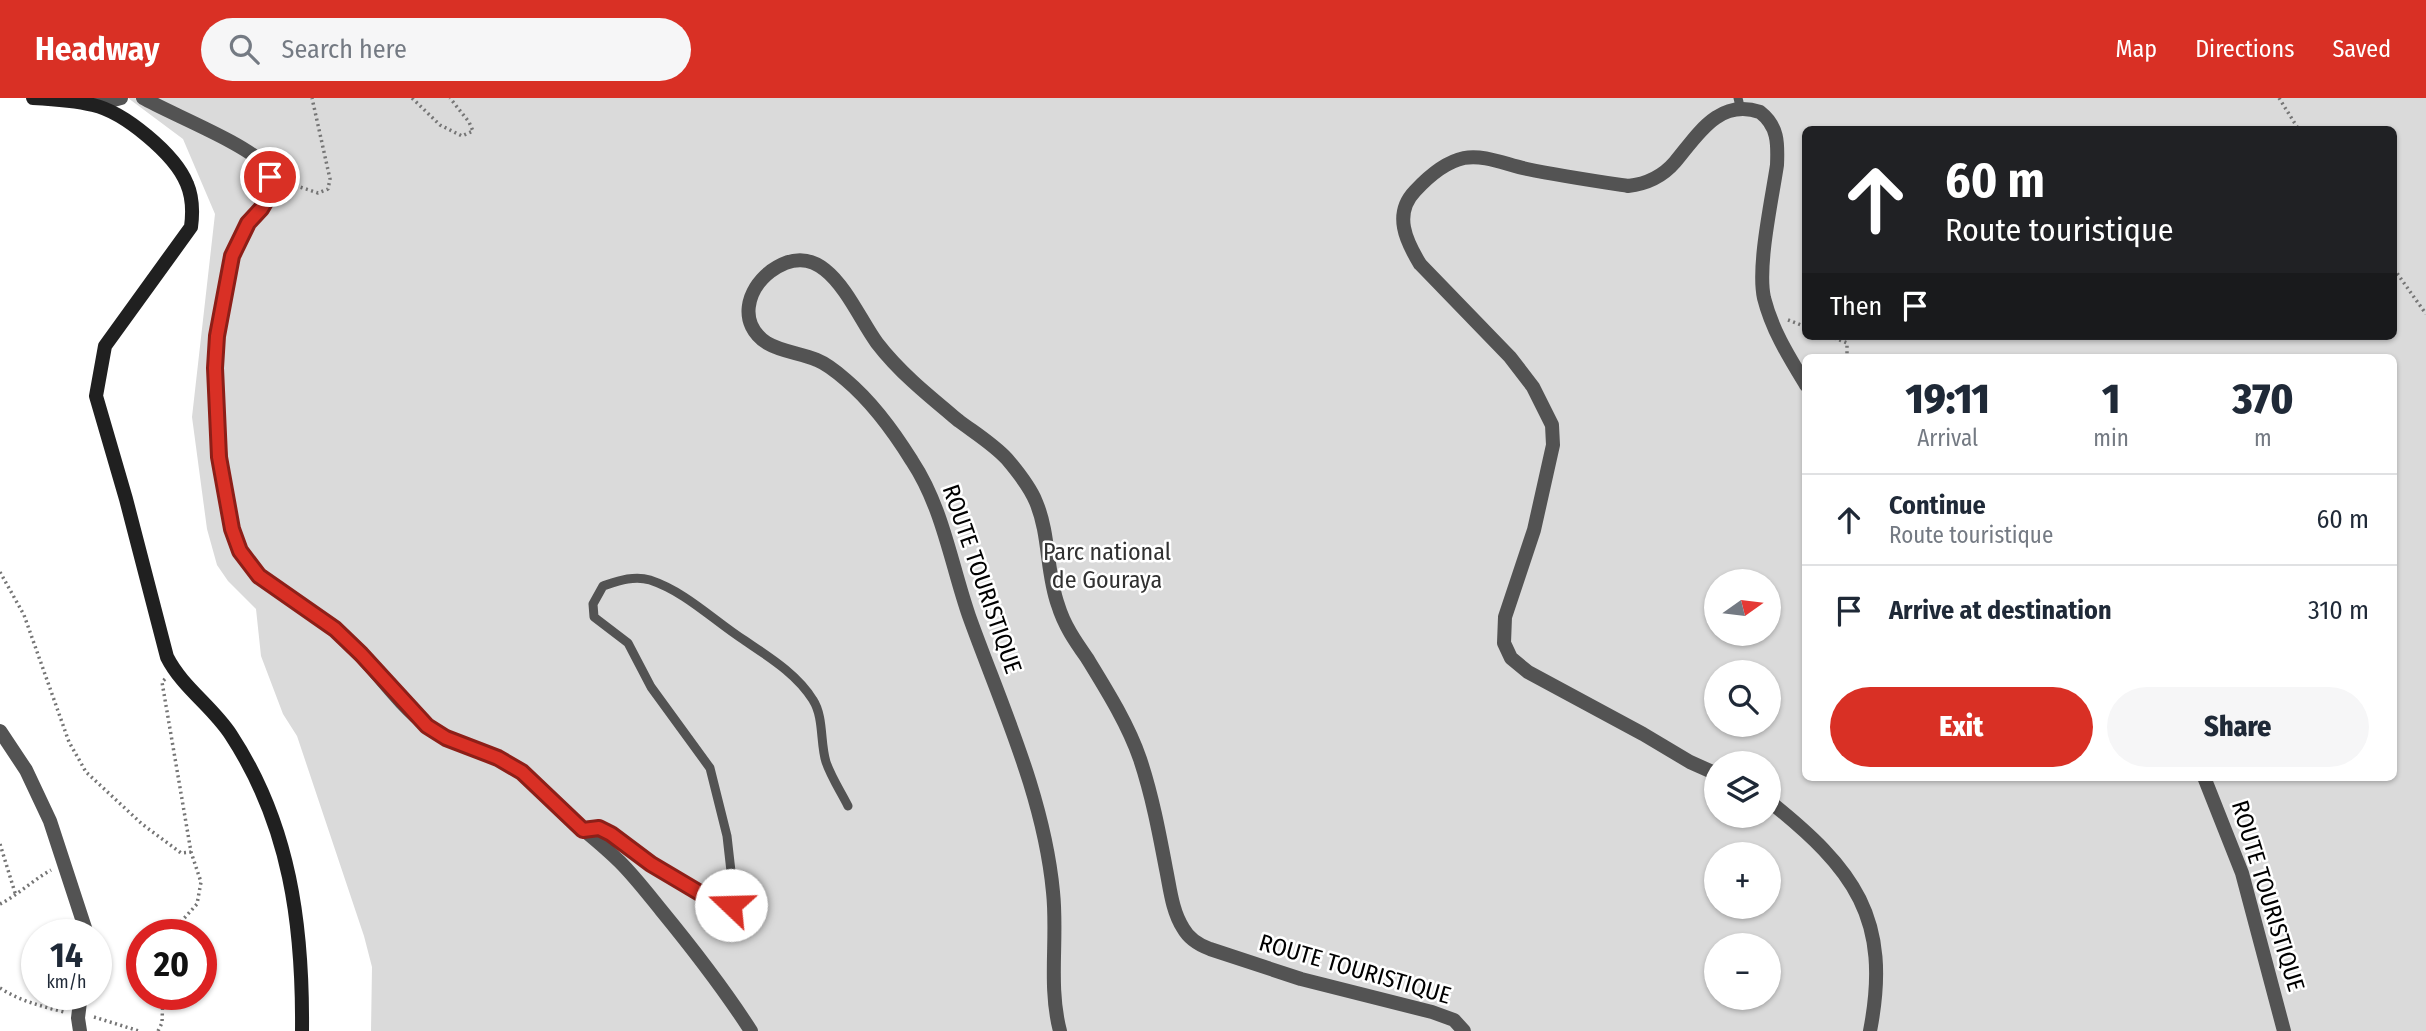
<!DOCTYPE html>
<meta charset="utf-8">
<style>
body{margin:0;font-family:"Fira Sans Condensed",sans-serif;background:#f6f6f7;color:#1f2937;height:100vh;display:flex;flex-direction:column;font-size:26px;white-space:nowrap}
*{box-sizing:border-box;margin:0}
p{font-size:23px;color:#747a83}
.icon{flex:none;width:38px;height:38px;fill:none;stroke:currentColor;stroke-width:2;stroke-linecap:round;stroke-linejoin:round}
.map{position:relative;flex:1;overflow:hidden}
.details{position:absolute;left:1802px;top:256px;width:595px;height:427px;display:flex;flex-direction:column;background:#fff;border-radius:10px;box-shadow:0 2px 5px #0004}
.details>*{flex:none}
.guide{position:absolute;left:1802px;top:28px;width:595px;height:214px;border-radius:10px;box-shadow:0 2px 5px #0004;background:#202124;color:#fff;overflow:hidden}
.needle{width:46px;rotate:76deg}
.controls{position:absolute;left:1704px;top:471px;display:grid;gap:14px}
.controls a{display:grid;place-items:center;width:77px;height:77px;border-radius:50%;background:#fff;box-shadow:0 2px 5px #0004;font-size:35px}
.speed{position:absolute;left:21px;top:821px;display:flex;gap:14px;font-size:35px;font-weight:700;text-align:center}
.speed>*{display:grid;place-content:center;width:91px;height:91px;border-radius:50%;background:#fff;box-shadow:0 2px 5px #0004;line-height:1}
.speed small{font-size:18px;font-weight:400}
.speed .limit{border:10px solid #d22;background:#fff;color:#111}
.pin{position:absolute;display:grid;place-items:center;width:60px;height:60px;color:#fff;margin:-30px;border:4px solid #fff;border-radius:50%;box-shadow:0 2px 7px #0007}
.me{position:absolute;width:77px;margin:-38px;rotate:291deg;stroke-linejoin:round;filter:drop-shadow(0 0 5px #0008)}
.turn{display:flex;align-items:center;gap:24px;height:147px;padding:0 28px;font-size:32px}
.turn .icon{width:91px;height:91px;stroke-width:2.5}
.turn b{display:block;font-size:49px;line-height:60px}
.then{display:flex;align-items:center;height:66px;padding:0 28px;background:#0003;gap:14px;font-size:26px}
.eta{display:flex;justify-content:space-evenly;align-items:center;height:119px;text-align:center}
.eta b{font-size:42px;font-weight:800;line-height:49px}
.cta{display:flex;gap:14px;margin-top:auto;padding:14px 28px}
.cta a{flex:1;height:80px;border-radius:42px;background:#d93025;color:#fff;font-size:28px;font-weight:800;line-height:80px;text-align:center}
.cta a+a{background:#f6f6f7;color:#1f2937}
ul{padding:0;list-style:none}
li{display:flex;align-items:center;gap:21px;height:91px;padding:0 28px;border-top:2px solid #e0e1e3}
li div{flex:1}
li b{display:block;font-size:26px}
li em{font-style:normal}
header{display:flex;align-items:center;gap:42px;box-sizing:border-box;height:98px;padding:0 35px;background:#d93025;color:#fff}
header strong{font-size:33px}
nav{display:flex;gap:38px;margin-inline-start:auto;font-size:24px}
.search{width:490px;height:63px;background:#f6f6f7;display:flex;align-items:center;gap:18px;box-sizing:border-box;padding:0 24px;border-radius:38px;color:#747a83;font-size:26px}
.map>svg:first-child{display:block}
.green{fill:#dadada;fill-rule:evenodd}
.lines{fill:none;stroke-linecap:round;stroke-linejoin:round}
.path{stroke:#757575;stroke-width:3.5;stroke-dasharray:2 3.5;stroke-linecap:butt}
.service{stroke:#535353;stroke-width:9}
.minor{stroke:#535353;stroke-width:14}
.secondary{stroke:#202020;stroke-width:14}
.route-casing{stroke:#8d1f18;stroke-width:18}
.route{stroke:#d93025;stroke-width:12}
.labels{text-anchor:middle;stroke-width:5;stroke-linejoin:round;paint-order:stroke}
.park-label{font-size:24px;fill:#313131;stroke:#fff}
.street-label{font-size:24px;fill:#000;stroke:#fff}
</style>
<header>
<strong>Headway</strong>
<div class="search"><svg class="icon" aria-label="search" viewBox="0 0 24 24"><circle cx="10" cy="10" r="6"/><path d="M15 15l6 6"/></svg>Search here</div>
<nav><a>Map</a><a>Directions</a><a>Saved</a></nav>
</header>
<div class="map">
<svg width="2426" height="933" viewBox="0 0 2426 933">
<rect width="100%" height="100%" fill="#fff"/>
<path class="green" d="M128 0H2426V933H371L372 869 364 838 297 638 283 616 261 558 256 511 228 483 217 467 207 431 192 319 215 116 183 41ZM1806 32H2394V238H1806ZM1806 259H2394V679H1806ZM1717 483H1769V536H1717ZM1717 574H1769V626H1717ZM1717 665H1769V718H1717ZM1717 756H1769V808H1717ZM1717 847H1769V900H1717Z"/>
<g class="lines">
<g class="path">
<polyline points="412,0 440,27 462,38 473,33 469,24 450,0"/>
<polyline points="2279,0 2299,32"/>
<polyline points="285,84 318,95 328,91 330,81 312,0"/>
<polyline points="2394,171 2426,216"/>
<polyline points="1788,222 1806,229"/>
<polyline points="1829,238 1847,245 1847,259"/>
<polyline points="0,474 24,517 69,644 86,674 142,726 181,755 191,754"/>
<polyline points="165,581 162,584 191,754 201,784 197,806 170,836"/>
<polyline points="0,746 16,798"/>
<path d="M0 806C18 797 33 782 51 772"/>
<path d="M0 890C20 903 41 908 64 914"/>
<polyline points="94,919 139,933"/>
<polyline points="158,933 162,925 163,896"/>
</g>
<g class="service">
<polyline points="1738,0 1739,4"/>
<path d="M583 732 599 730 611 736 651 767 715 804 731 807 734 800 727 738 710 670 651 589 628 545 594 519 593 506 603 488C618 483 634 477 650 482 686 494 713 522 744 542 769 559 797 576 813 602 824 619 820 645 826 664 831 679 841 694 848 708"/>
</g>
<g class="minor">
<path d="M143 0C169 15 249 47 264 67 282 92 259 108 247 127 241 137 235 150 232 161 210 239 213 320 226 398 229 416 231 437 240 453 261 490 305 506 336 533 369 561 393 602 427 628 456 650 495 652 523 675 534 684 543 696 554 706 575 726 599 743 620 764 635 779 648 796 661 812 693 851 724 891 751 933"/>
<polyline points="95,7 121,0"/>
<polyline points="0,633 26,672 50,723 87,836"/>
<path d="M1717 676 1690 664 1643 636 1528 574 1511 560 1504 545 1505 519 1534 432 1553 347 1552 327 1533 289 1510 259 1420 166C1406 143 1393 116 1415 93 1427 80 1445 64 1464 60 1484 56 1507 67 1527 71 1561 78 1595 83 1628 88 1646 86 1663 78 1675 64 1697 38 1718 0 1760 14 1778 28 1778 45 1777 67 1772 101 1757 168 1764 200 1772 232 1789 259 1806 287"/>
<polyline points="2204,679 2242,775 2284,933"/>
<path d="M1769 703C1854 771 1892 820 1870 933"/>
<polyline points="80,933 78,920 81,896"/>
<path d="M1060 933C1048 888 1058 840 1053 794 1044 698 1001 607 969 518 951 466 943 410 912 363 894 334 872 304 846 282 838 275 827 266 817 262 801 255 782 254 767 245 738 226 746 192 771 173 826 134 852 211 877 245 900 275 930 299 959 323 975 335 993 346 1007 361 1018 374 1030 389 1036 404 1050 437 1046 474 1058 507 1064 527 1075 543 1087 560 1106 591 1128 626 1140 661 1152 697 1159 734 1166 771 1170 790 1172 813 1183 830 1189 841 1199 847 1210 851L1301 881 1432 914 1454 922 1464 933"/>
</g>
<path class="secondary" d="M33 0C53 1 73 2 93 7 124 14 175 56 187 86 193 100 193 114 191 129L105 248 96 298 126 401 167 559C182 589 213 609 231 637 290 727 303 827 302 933"/>
</g>
<g class="lines">
<g class="route-casing">
<polyline id="route" points="270,79 268,99 261,111 248,125 232,158 217,238 215,270 219,359 232,431 240,453 259,478 335,531 361,556 427,628 446,640 498,660 522,674 583,732 599,730 611,736 651,766 715,804 731,807"/>
</g>
<use href="#route" class="route"/>
</g>
<g class="labels">
<g class="park-label">
<text x="1107" y="462">Parc national<tspan x="1107" dy="28">de Gouraya</tspan></text>
</g>
<g class="street-label">
<text transform="translate(982 481) rotate(71)" y="8">ROUTE TOURISTIQUE</text>
<text transform="translate(2268 798) rotate(73)" y="8">ROUTE TOURISTIQUE</text>
<text transform="translate(1355 871) rotate(16)" y="8">ROUTE TOURISTIQUE</text>
</g>
</g>
</svg>
<div class="controls">
<a><svg class="needle" viewBox="-14 -14 28 28"><path d="M0-13l5 13h-10z" fill="#e53935"/><path d="M0 13l5-13h-10z" fill="#747a83"/></svg></a>
<a><svg class="icon" aria-label="search" viewBox="0 0 24 24"><circle cx="10" cy="10" r="6"/><path d="M15 15l6 6"/></svg></a>
<a><svg class="icon" aria-label="layers" viewBox="0 0 24 24"><path d="M12 4l9 5-9 5-9-5zM3 14l9 5 9-5"/></svg></a>
<a>+</a>
<a>−</a>
</div>
<div class="speed"><div>14<small>km/h</small></div><div class="limit">20</div></div>
<div class="pin" style="left:270px;top:79px;background:#d93025"><svg class="icon" aria-label="arrive" viewBox="0 0 24 24"><path d="M6 21V4h12l-3 4 3 4H6"/></svg></div>
<svg class="me" style="left:731px;top:807px" viewBox="-20 -20 40 40"><circle r="19" fill="#fff"/><path d="M0-13L10 11 0 6-10 11z" fill="#d93025"/></svg>
<div class="guide">
<div class="turn"><svg class="icon" aria-label="ahead" viewBox="0 0 24 24"><path d="M12 20V5M6 11l6-6 6 6"/></svg><div><b>60 m</b>Route touristique</div></div>
<div class="then">Then<svg class="icon" aria-label="arrive" viewBox="0 0 24 24"><path d="M6 21V4h12l-3 4 3 4H6"/></svg></div>
</div>
<section class="details">
<div class="eta">
<div><b>19:11</b><p>Arrival</p></div>
<div><b>1</b><p>min</p></div>
<div><b>370</b><p>m</p></div>
</div>
<ul>
<li><svg class="icon" aria-label="ahead" viewBox="0 0 24 24"><path d="M12 20V5M6 11l6-6 6 6"/></svg><div><b>Continue</b><p>Route touristique</p></div><em>60 m</em></li>
<li><svg class="icon" aria-label="arrive" viewBox="0 0 24 24"><path d="M6 21V4h12l-3 4 3 4H6"/></svg><div><b>Arrive at destination</b></div><em>310 m</em></li>
</ul>
<div class="cta"><a>Exit</a><a>Share</a></div>
</section>
</div>
